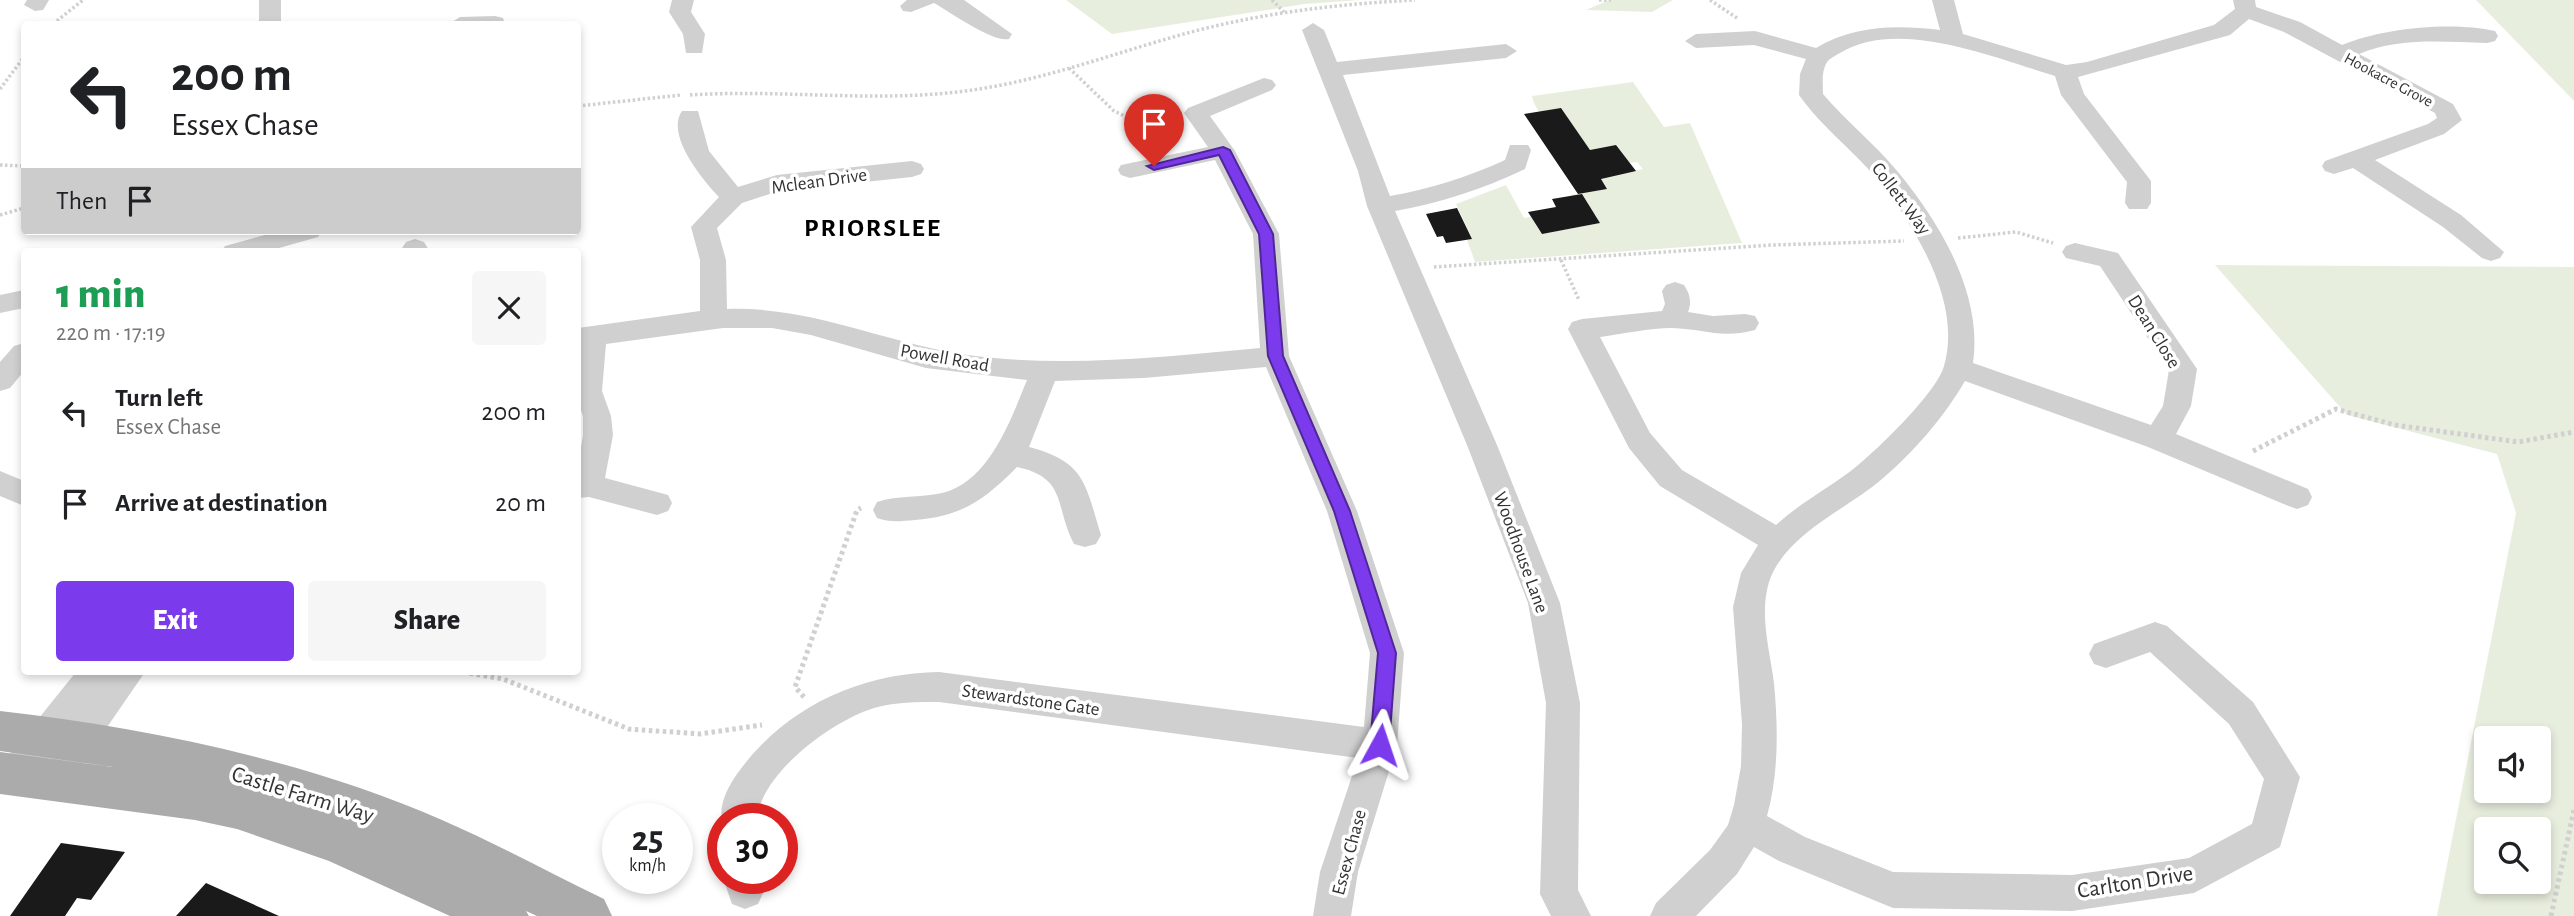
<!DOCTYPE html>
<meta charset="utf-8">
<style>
body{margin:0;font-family:"Alegreya Sans",sans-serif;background:#f6f6f6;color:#202124;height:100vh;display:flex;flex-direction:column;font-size:26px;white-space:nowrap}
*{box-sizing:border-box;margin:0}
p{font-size:23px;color:#757577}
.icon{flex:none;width:38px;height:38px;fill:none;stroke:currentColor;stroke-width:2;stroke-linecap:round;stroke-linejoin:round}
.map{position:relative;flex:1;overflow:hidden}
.drawer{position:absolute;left:21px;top:248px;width:560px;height:427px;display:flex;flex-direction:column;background:#fff;border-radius:7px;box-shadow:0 4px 10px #0003}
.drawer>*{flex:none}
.banner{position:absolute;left:21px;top:21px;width:560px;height:214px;border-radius:7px;box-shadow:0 4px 10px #0003;background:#fff;color:#202124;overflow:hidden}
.tools{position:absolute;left:2474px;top:726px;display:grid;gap:14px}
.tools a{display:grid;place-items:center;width:77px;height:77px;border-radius:7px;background:#fff;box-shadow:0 4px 10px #0003;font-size:35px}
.speed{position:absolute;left:602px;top:803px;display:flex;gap:14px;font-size:35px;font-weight:700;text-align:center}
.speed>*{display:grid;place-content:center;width:91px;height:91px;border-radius:50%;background:#fff;box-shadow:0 4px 10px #0003;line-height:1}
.speed small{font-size:18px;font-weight:400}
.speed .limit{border:10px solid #d22;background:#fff;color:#111}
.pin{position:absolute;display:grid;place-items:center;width:60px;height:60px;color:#fff;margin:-72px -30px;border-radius:50% 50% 50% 0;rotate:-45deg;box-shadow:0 0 7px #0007}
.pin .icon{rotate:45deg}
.me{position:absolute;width:77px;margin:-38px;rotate:5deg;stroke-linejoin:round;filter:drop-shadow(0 0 5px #0008)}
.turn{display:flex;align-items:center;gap:24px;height:147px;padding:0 35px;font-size:32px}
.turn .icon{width:91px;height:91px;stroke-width:2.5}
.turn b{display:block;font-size:49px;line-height:60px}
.then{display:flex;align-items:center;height:66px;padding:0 35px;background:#0003;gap:14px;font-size:26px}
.round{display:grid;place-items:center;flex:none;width:74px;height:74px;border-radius:7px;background:#f6f6f6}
.headline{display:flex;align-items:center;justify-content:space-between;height:119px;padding:0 35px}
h1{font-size:42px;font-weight:800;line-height:52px;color:#1e9e55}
.primary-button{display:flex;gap:14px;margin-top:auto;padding:14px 35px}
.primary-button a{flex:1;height:80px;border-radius:7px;background:#7c3aed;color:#fff;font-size:28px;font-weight:800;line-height:80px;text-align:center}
.primary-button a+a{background:#f6f6f6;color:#202124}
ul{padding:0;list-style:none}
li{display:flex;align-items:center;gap:21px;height:91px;padding:0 35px}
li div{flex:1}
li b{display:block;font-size:26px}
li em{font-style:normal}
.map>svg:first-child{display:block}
.green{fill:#e8eede;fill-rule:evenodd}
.building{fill:#1a1a1a}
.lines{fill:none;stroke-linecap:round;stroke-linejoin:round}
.path-far1{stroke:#d0d0d0;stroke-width:3.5;stroke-dasharray:2.5 2.5;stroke-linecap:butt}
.path{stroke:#d0d0d0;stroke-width:5;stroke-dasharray:3.5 3.5;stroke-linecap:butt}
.minor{fill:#d0d0d0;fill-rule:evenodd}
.major{fill:#ababab;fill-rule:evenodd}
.route{fill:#7c3aed;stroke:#51269a;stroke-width:2}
.labels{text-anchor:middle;stroke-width:7;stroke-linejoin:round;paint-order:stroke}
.far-street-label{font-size:16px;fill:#333;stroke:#fff}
.street-label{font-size:19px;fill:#333;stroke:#fff}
.near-street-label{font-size:23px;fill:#333;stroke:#fff}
.district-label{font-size:26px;font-weight:bold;letter-spacing:2px;fill:#000;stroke:#fff}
</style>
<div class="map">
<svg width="2574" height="916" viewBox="0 0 2574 916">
<rect width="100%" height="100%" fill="#fff"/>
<g class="green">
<polygon points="1066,0 1360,0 1305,4 1112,34"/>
<polygon points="1609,0 1673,0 1652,12 1586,10"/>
<polygon points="2476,0 2574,0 2574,101"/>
<path d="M1633 82 1664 127 1690 123 1742 243 1475 262 1467 240 1472 238 1456 204 1506 185 1524 218 1531 217 1539 230 1546 233 1600 223 1595 214 1585 216 1571 195 1607 189 1600 178 1643 169 1637 162C1605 168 1538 128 1532 96Z"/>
<path d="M2215 265 2574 267V916H2437L2516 513 2497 454 2347 415ZM2539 738V791H2487V738ZM2487 830H2539V882H2487Z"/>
</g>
<g class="building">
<polygon points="1561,108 1590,150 1616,145 1636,171 1601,179 1607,189 1578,194 1524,114"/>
<polygon points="1582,194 1600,223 1542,234 1528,212 1556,207 1552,199"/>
<polygon points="1457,208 1472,239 1446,243 1443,236 1437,237 1426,214"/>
<polygon points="61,843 125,852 91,900 77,898 65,916 10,916"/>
<polygon points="206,883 279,916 176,916"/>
</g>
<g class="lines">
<g class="path-far1">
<polyline points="1272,0 1284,12"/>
<polyline points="1599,0 1611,0"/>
<polyline points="1710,0 1737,18"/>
<polyline points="53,24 83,0"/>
<polyline points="1069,68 1114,111 1173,139"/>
<polyline points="0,89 24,57"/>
<path d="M690 95C781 89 874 103 965 91 1044 81 1119 51 1195 31 1268 12 1340 4 1415 0"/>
<polyline points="578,106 681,95"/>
<polyline points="0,165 24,166"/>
<polyline points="0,215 24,208"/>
<polyline points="1958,238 2016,232 2053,243"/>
<polyline points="1561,260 1579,300"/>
<polyline points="1434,267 1772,245 1904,241"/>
</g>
<g class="path">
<polyline points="2253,451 2336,409 2395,425 2518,442 2574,432"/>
<polyline points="253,672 274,672"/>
<polyline points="463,672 503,679 629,729 700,734 762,725"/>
<polyline points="804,697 795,687 857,510 861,508"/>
<polyline points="2551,916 2574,810"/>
</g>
<g class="minor">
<polygon points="27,0 49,0 43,10 35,11 24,5"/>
<rect x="259" y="0" width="22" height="24"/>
<polygon points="672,0 694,0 691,12 705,34 702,53 686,53 683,34 669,12"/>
<path d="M907 0H964L1012 34 1009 39C993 43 950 12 934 3L911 12 903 11 900 6Z"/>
<path d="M1932 0H1954L1963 34 2066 65 2087 62 2214 25 2235 9 2233 0H2255L2256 7 2300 22 2342 45C2382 28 2452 21 2495 31L2498 36 2495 41 2487 43C2445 42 2399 37 2359 54L2453 104 2462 120 2444 134 2375 160 2461 215 2504 252 2500 258 2491 261 2482 258 2443 227 2353 168 2334 174 2325 171 2322 166 2325 161 2428 124 2437 118 2435 113 2284 32 2249 19 2230 35 2078 77 2084 94 2151 181V203L2147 209H2129L2125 203 2127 182 2061 95 2055 76C1995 58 1898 17 1840 53 1835 56 1830 58 1827 62 1821 72 1823 83 1823 94 1846 121 1875 144 1898 172 1940 223 1983 294 1973 363L2151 425 2163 406 2169 370 2100 266 2066 258 2062 252 2066 246 2075 243 2118 253 2197 369 2191 406 2176 434 2308 489 2312 497 2308 505 2297 509 2286 505 2148 447 1965 381C1944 417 1914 452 1882 479 1846 510 1785 534 1769 582 1759 615 1770 651 1774 683 1778 727 1779 773 1767 816L1805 837 1893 872 2072 875 2189 858 2252 824 2264 779 2229 724 2150 652 2106 668 2094 664 2089 654 2094 644 2155 622 2167 626 2253 702 2300 777 2280 847 2194 893 2072 911 1893 908 1779 861 1754 847 1737 874 1696 916H1650L1656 903 1710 850 1728 825 1734 805 1741 766 1742 724 1733 607 1741 573 1758 545 1660 486 1629 448 1568 329 1572 322 1582 319 1662 311 1665 304 1662 291 1666 285 1675 282 1684 285C1690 294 1692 302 1688 312L1713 316 1745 314 1755 316 1759 323 1755 330C1721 339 1704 329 1672 328 1649 328 1623 334 1600 337L1650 433 1682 470 1776 525C1801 502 1831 487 1857 466 1879 448 1937 392 1944 366 1962 304 1918 232 1882 185 1857 153 1823 129 1799 95L1800 74 1806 59 1754 45 1696 48 1685 41 1696 34 1755 31 1816 48C1855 25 1896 25 1940 30Z"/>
<polygon points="495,16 503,18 505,24 449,24 460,17"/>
<path d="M1313 23 1324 30 1337 62 1506 44 1517 51 1506 58 1343 75 1390 196C1430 189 1468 177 1505 160L1510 145H1528L1531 150 1525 169C1483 189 1440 203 1395 211L1497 445 1560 603 1580 703 1578 890 1591 916H1551L1540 894 1546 703 1528 603 1467 445 1367 206 1358 171 1302 30Z"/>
<path d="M1264 78 1272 80 1276 85 1272 90 1210 116 1235 151 1279 234 1289 356 1357 511 1404 653 1397 745 1358 872 1351 916H1313L1320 872 1358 758 939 702C917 702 895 702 874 708 832 721 761 773 757 819H723V823C717 807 728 787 737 774 784 708 859 673 939 672L1364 727 1370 653 1327 511 1266 367 1144 378 1055 381 1029 447C1086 462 1085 484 1101 535L1096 544 1085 547 1074 544C1054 506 1068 478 1017 467 984 500 963 516 915 520 901 521 890 523 877 518L873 510 877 502C898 495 920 498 942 493 989 482 1011 419 1027 380L926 368 811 335 772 328H723L606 344 602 391 611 416 613 435 605 478 668 495 672 503 668 511 657 515 589 497 578 498V466L583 435V416L578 402V328L700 311V260L691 227 719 197C703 180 665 135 682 111H698L709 151 738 187 777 175 912 161 921 164 924 169 921 174 912 177 779 191 742 203 717 228 726 260 727 309C811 306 886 343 967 355 1064 368 1164 357 1260 348L1253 234 1215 160 1130 178 1121 175 1118 170 1121 165 1208 147 1184 113 1188 108Z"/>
<polygon points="279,231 322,231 318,237 265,252 221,252 225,246"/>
<polygon points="415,239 424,242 430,252 404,252 402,248 406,242"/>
<polygon points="24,290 24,308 0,313 0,295"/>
<polygon points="24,343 24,371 10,388 0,391 0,362 14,346"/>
<polygon points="0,471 24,481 24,506 0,496"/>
<polygon points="76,672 145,672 79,768 67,773 55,768 50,758 28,786 15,791 2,786 0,769 2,764"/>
<polygon points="723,878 761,878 764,891 758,904 745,909 732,904"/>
</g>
<path class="major" d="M0 711C145 727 308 761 442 820 497 844 550 873 604 899L612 916H537L526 911 529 916H450L329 861 237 829 195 820 0 794V752L113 767 0 751Z"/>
</g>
<polygon class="route" points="1223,147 1230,150 1273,234 1283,356 1350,511 1396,653 1389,745 1386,751 1380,753 1373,751 1370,745 1378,653 1334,511 1268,356 1259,234 1219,155 1154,170 1147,166"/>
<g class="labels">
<g class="far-street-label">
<text transform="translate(2389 79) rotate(28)" y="6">Hookacre Grove</text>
</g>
<g class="street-label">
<text transform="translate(819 180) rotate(-8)" y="7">Mclean Drive</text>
<text transform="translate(1902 198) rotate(53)" y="7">Collett Way</text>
<text transform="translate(2155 331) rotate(58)" y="7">Dean Close</text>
<text transform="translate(945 357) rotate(10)" y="7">Powell Road</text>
<text transform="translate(1522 552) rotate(70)" y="7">Woodhouse Lane</text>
<text transform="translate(1031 699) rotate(8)" y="7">Stewardstone Gate</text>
<text transform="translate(1348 852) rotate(-75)" y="7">Essex Chase</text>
</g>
<g class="near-street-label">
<text transform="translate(303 794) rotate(17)" y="8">Castle Farm Way</text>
<text transform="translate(2135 881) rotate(-9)" y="8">Carlton Drive</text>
</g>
<g class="district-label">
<text x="873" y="236">PRIORSLEE</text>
</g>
</g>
</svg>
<div class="tools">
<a><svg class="icon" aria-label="sound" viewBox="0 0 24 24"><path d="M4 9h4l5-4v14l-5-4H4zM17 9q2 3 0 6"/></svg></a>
<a><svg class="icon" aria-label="search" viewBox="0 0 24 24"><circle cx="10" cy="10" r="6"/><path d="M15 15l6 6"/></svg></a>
</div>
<div class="speed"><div>25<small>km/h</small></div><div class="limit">30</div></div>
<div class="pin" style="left:1154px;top:166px;background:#d93025"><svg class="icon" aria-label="arrive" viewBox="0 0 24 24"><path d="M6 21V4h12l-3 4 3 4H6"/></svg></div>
<svg class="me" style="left:1380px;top:745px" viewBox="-20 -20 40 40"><path d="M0-17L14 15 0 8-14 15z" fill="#7c3aed" stroke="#fff" stroke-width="4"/></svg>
<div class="banner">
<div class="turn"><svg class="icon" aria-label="left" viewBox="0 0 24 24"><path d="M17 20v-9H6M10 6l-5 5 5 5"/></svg><div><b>200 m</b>Essex Chase</div></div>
<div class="then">Then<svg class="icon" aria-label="arrive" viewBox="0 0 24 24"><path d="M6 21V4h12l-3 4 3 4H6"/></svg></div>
</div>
<section class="drawer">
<div class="headline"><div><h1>1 min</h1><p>220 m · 17:19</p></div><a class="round"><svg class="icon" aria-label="close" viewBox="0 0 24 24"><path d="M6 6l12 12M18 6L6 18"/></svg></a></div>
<ul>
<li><svg class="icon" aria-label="left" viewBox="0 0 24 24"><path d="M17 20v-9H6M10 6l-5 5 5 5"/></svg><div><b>Turn left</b><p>Essex Chase</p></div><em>200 m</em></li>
<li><svg class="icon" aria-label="arrive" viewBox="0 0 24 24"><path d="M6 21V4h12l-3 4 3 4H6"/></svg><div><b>Arrive at destination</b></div><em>20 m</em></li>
</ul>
<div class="primary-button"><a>Exit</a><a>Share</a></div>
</section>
</div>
